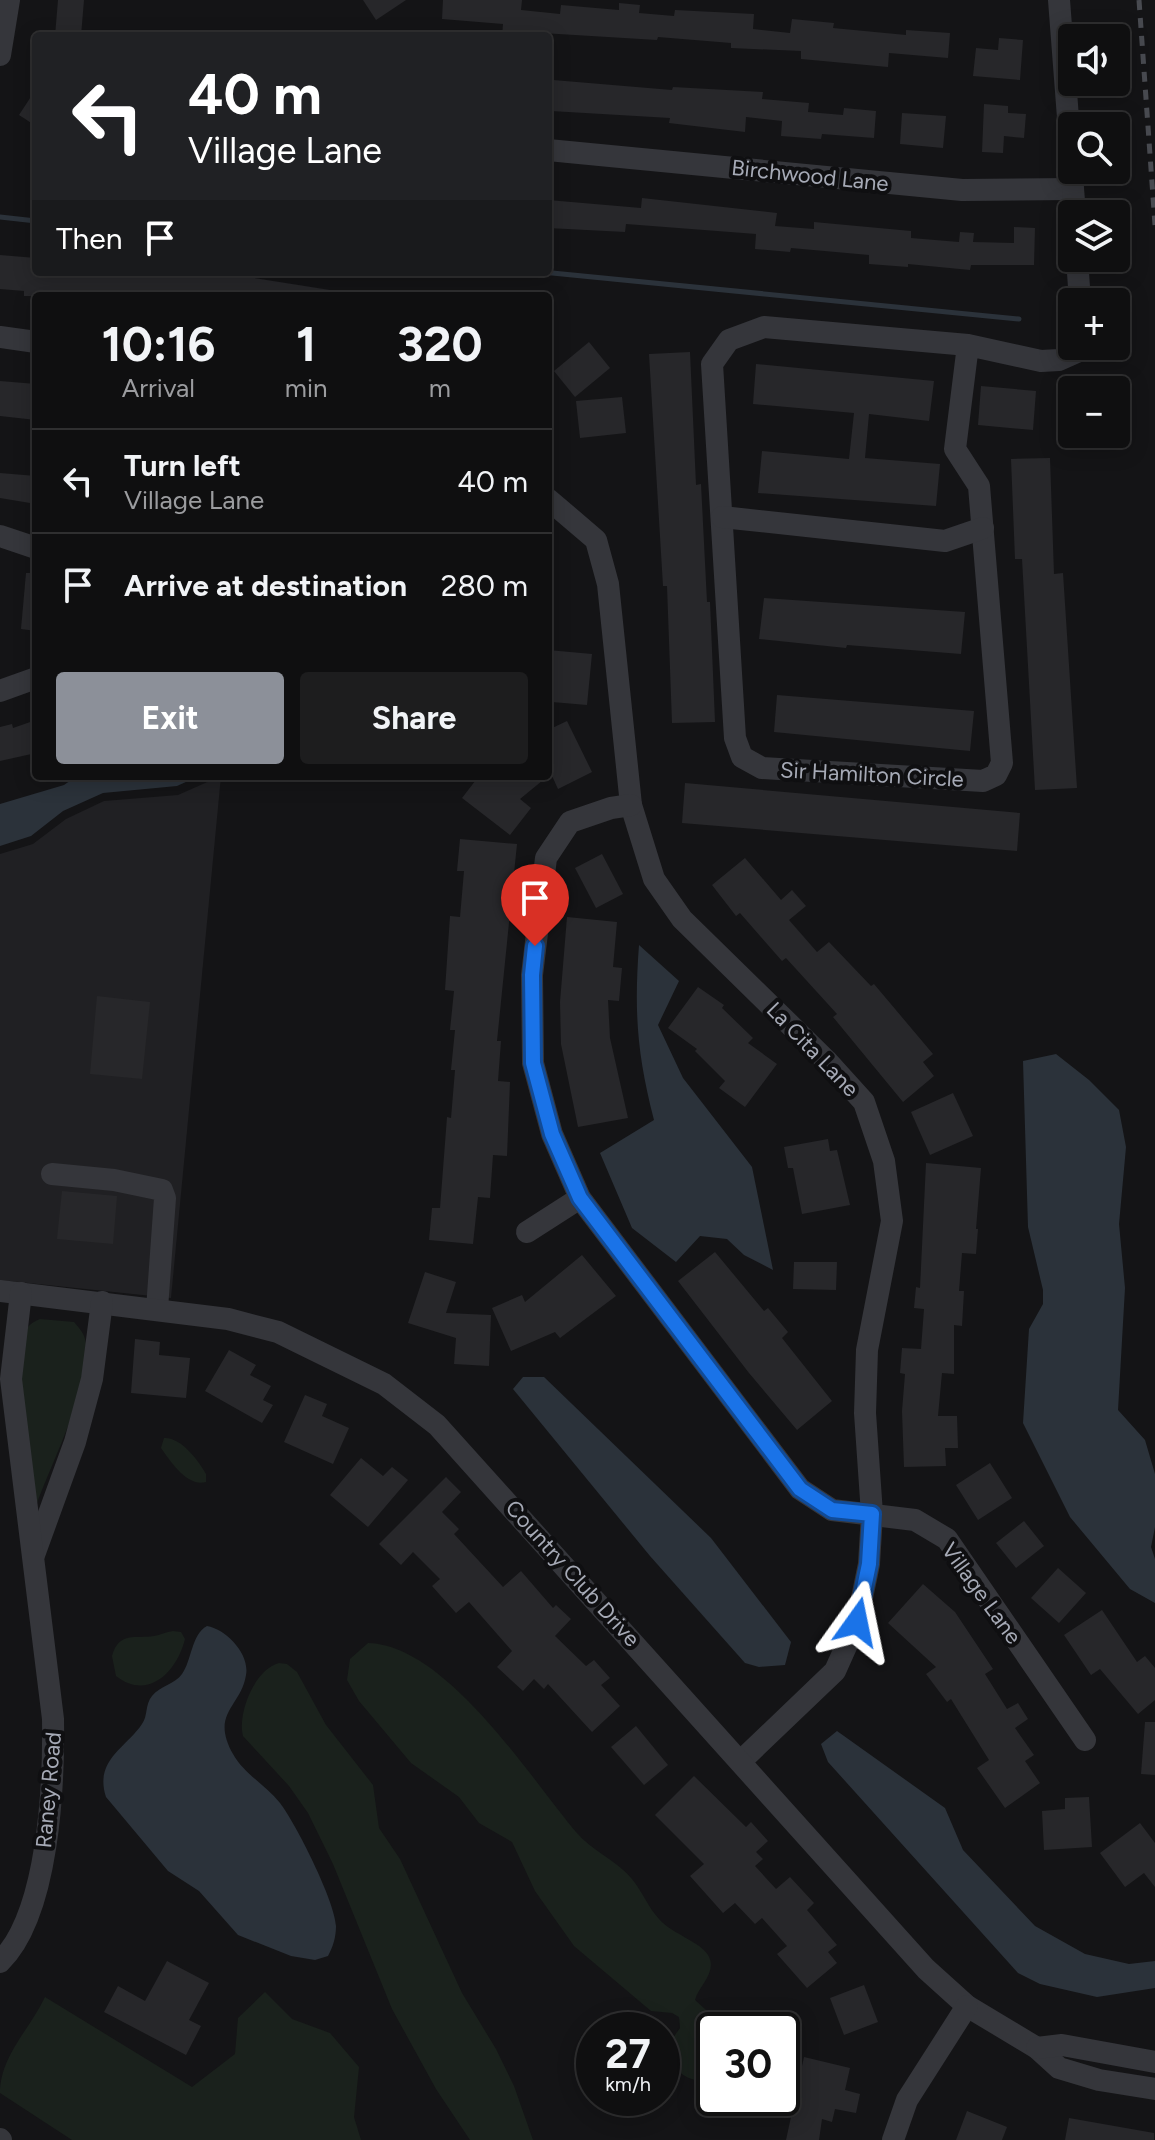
<!DOCTYPE html>
<meta charset="utf-8">
<style>
body{margin:0;font-family:Figtree,sans-serif;background:#1d1d1e;color:#f1f3f6;height:100vh;display:flex;flex-direction:column;font-size:30px;white-space:nowrap}
*{box-sizing:border-box;margin:0}
p{font-size:26px;color:#9b9c9f}
.icon{flex:none;width:44px;height:44px;fill:none;stroke:currentColor;stroke-width:2;stroke-linecap:round;stroke-linejoin:round}
.map{position:relative;flex:1;overflow:hidden}
.sheet{position:absolute;left:32px;top:292px;width:520px;height:488px;display:flex;flex-direction:column;background:#0f0f10;border-radius:8px;box-shadow:0 4px 20px #0003,0 0 0 2px #2f2f30}
.sheet>*{flex:none}
.top-card{position:absolute;left:32px;top:32px;width:520px;height:244px;border-radius:8px;box-shadow:0 4px 20px #0003,0 0 0 2px #2f2f30;background:#202124;color:#fff;overflow:hidden}
.buttons{position:absolute;left:1058px;top:24px;display:grid;gap:16px}
.buttons a{display:grid;place-items:center;width:72px;height:72px;border-radius:8px;background:#0f0f10;box-shadow:0 4px 20px #0003,0 0 0 2px #2f2f30;font-size:40px}
.speed{position:absolute;left:576px;top:2012px;display:flex;gap:16px;font-size:40px;font-weight:700;text-align:center}
.speed>*{display:grid;place-content:center;width:104px;height:104px;border-radius:50%;background:#0f0f10;box-shadow:0 4px 20px #0003,0 0 0 2px #2f2f30;line-height:1}
.speed small{font-size:20px;font-weight:400}
.speed .limit{border:4px solid #111;border-radius:12px;background:#fff;color:#111}
.pin{position:absolute;display:grid;place-items:center;width:68px;height:68px;color:#fff;margin:-82px -34px;border-radius:50% 50% 50% 0;rotate:-45deg;box-shadow:0 0 8px #0007}
.pin .icon{rotate:45deg}
.me{position:absolute;width:88px;margin:-44px;rotate:12deg;stroke-linejoin:round;filter:drop-shadow(0 0 6px #0008)}
.turn{display:flex;align-items:center;gap:28px;height:168px;padding:0 24px;font-size:36px}
.turn .icon{width:104px;height:104px;stroke-width:2.5}
.turn b{display:block;font-size:56px;line-height:68px}
.then{display:flex;align-items:center;height:76px;padding:0 24px;background:#0003;gap:16px;font-size:30px}
.eta{display:flex;justify-content:space-evenly;align-items:center;height:136px;text-align:center}
.eta b{font-size:48px;font-weight:700;line-height:56px}
.action{display:flex;gap:16px;margin-top:auto;padding:16px 24px}
.action a{flex:1;height:92px;border-radius:8px;background:#8c9099;color:#fff;font-size:32px;font-weight:700;line-height:92px;text-align:center}
.action a+a{background:#1d1d1e;color:#f1f3f6}
ul{padding:0;list-style:none}
li{display:flex;align-items:center;gap:24px;height:104px;padding:0 24px;border-top:2px solid #2f2f30}
li div{flex:1}
li b{display:block;font-size:30px}
li em{font-style:normal}
.map>svg:first-child{display:block}
.built{fill:#202023}
.green{fill:#1a211c}
.water{fill:#2b323a}
.lines{fill:none;stroke-linecap:round;stroke-linejoin:round}
.stream{stroke:#2b323a;stroke-width:5}
.building{fill:#27272a}
.minor{stroke:#35363b;stroke-width:22}
.rail{stroke:#484a50;stroke-width:5;stroke-dasharray:10 8;stroke-linecap:butt}
.route-casing{stroke:#114b97;stroke-width:20}
.route{stroke:#1a73e8;stroke-width:14}
.labels{text-anchor:middle;stroke-width:8;stroke-linejoin:round;paint-order:stroke}
.street-label{font-size:22px;fill:#a6aab6;stroke:#0f0f11}
</style>
<div class="map">
<svg width="1155" height="2140" viewBox="0 0 1155 2140">
<rect width="100%" height="100%" fill="#141416"/>
<polygon class="built" points="221,776 171,1298 0,1280 0,854 33,844 66,819 104,801 178,795"/>
<g class="green">
<path d="M40 1319 74 1322C80 1329 85 1334 86 1344 88 1393 54 1457 37 1503 30 1458 11 1378 23 1336 26 1327 32 1322 40 1319Z"/>
<path d="M164 1438C181 1437 198 1460 206 1474V1482C187 1487 171 1462 161 1448Z"/>
<path d="M173 1631 181 1632 185 1639C177 1672 148 1701 116 1676L112 1656C119 1631 135 1639 154 1636 160 1635 166 1632 173 1631Z"/>
<path d="M368 1643C446 1645 529 1776 576 1832 592 1851 616 1860 632 1879 642 1891 648 1907 659 1919 672 1934 699 1941 708 1955 718 1972 699 1985 695 2000L728 2030H714V2079C687 2085 671 2071 668 2045L680 2028 679 2017 672 2013 651 2011 574 1946 535 1891 512 1842 479 1823 459 1797 411 1763 359 1701 347 1680 350 1659Z"/>
<path d="M279 1663 287 1664 297 1672 326 1725 373 1785 379 1828 400 1859 462 1993 496 2049 514 2086 533 2140H470L436 2089 392 2009 333 1864 308 1813 289 1786 243 1736C237 1713 255 1669 279 1663Z"/>
<path d="M265 1992 292 2019 330 2033 359 2067 354 2117 361 2140H72L0 2093C0 2056 30 2029 45 1997L192 2087 235 2054 238 2018Z"/>
</g>
<g class="water">
<polygon points="77,776 199,776 177,786 103,793 63,811 31,836 0,846 0,804 64,785"/>
<path d="M639 945 679 981 658 1025 683 1078 752 1167 773 1270 744 1255 727 1239 700 1236 676 1262 632 1228 600 1153 654 1120C637 1054 634 1012 639 945Z"/>
<polygon points="1056,1054 1089,1080 1119,1110 1126,1147 1119,1224 1125,1288 1118,1410 1145,1440 1155,1474 1155,1527 1151,1547 1155,1559 1155,1603 1130,1589 1070,1517 1023,1423 1029,1329 1043,1304 1043,1290 1028,1227 1023,1061"/>
<polygon points="523,1377 544,1377 711,1538 791,1642 785,1665 759,1667 745,1663 650,1556 513,1389"/>
<path d="M207 1626C226 1629 250 1654 246 1675 241 1707 210 1713 233 1754 244 1774 266 1785 280 1803 296 1824 335 1901 336 1926 336 1937 333 1947 328 1956L315 1960 291 1956 238 1935 199 1891 168 1871 106 1797C94 1760 126 1748 142 1724 148 1716 145 1704 152 1696 160 1686 175 1684 182 1674 192 1660 191 1635 207 1626Z"/>
<polygon points="837,1731 945,1808 963,1850 1035,1926 1085,1954 1129,1964 1155,1961 1155,1988 1097,1997 1040,1984 1018,1973 828,1762 821,1744"/>
</g>
<g class="lines">
<g class="stream">
<polyline points="0,217 36,221"/>
<polyline points="542,272 1019,319"/>
</g>
</g>
<g class="building">
<polygon points="58,0 84,0 81,36 55,36"/>
<polygon points="363,0 406,0 376,20"/>
<polygon points="443,0 522,0 521,10 560,14 561,5 619,10 619,3 640,5 639,13 674,16 675,10 754,14 753,29 790,33 792,19 834,23 833,28 906,35 906,30 950,33 948,58 889,53 888,67 801,59 801,51 731,48 731,43 658,37 657,40 542,33 541,36 502,36 503,24 442,19"/>
<polygon points="999,38 1023,40 1020,80 973,76 976,48 998,50"/>
<polygon points="553,80 672,90 673,87 763,92 762,99 809,103 808,112 843,115 844,108 876,111 874,138 822,134 821,139 781,136 782,121 746,117 745,132 669,123 670,118 551,111"/>
<polygon points="36,89 36,126 19,115"/>
<polygon points="984,104 1008,106 1008,113 1026,114 1024,138 1004,136 1003,153 982,152"/>
<polygon points="902,113 946,116 943,148 900,144"/>
<polygon points="642,198 777,213 775,226 814,229 814,222 911,231 911,238 959,242 960,232 974,233 973,242 1014,243 1014,227 1035,228 1034,265 971,265 970,270 908,264 908,267 869,264 869,255 791,248 790,252 755,249 756,234 626,224 625,232 548,228 548,200 641,208"/>
<polygon points="0,255 36,258 36,272 171,272 217,278 217,275 248,277 330,290 329,296 24,296 24,291 0,289"/>
<polygon points="589,342 610,368 575,397 554,371"/>
<polygon points="690,352 696,485 701,484 707,602 710,602 715,722 672,723 667,586 663,586 649,354"/>
<polygon points="756,364 934,381 929,421 869,414 865,458 940,464 936,506 758,493 762,451 849,459 854,413 753,404"/>
<polygon points="0,381 36,384 36,420 0,416"/>
<polygon points="981,386 1036,391 1033,430 978,425"/>
<polygon points="622,397 626,433 580,438 576,401"/>
<polygon points="1050,458 1054,574 1063,573 1077,788 1035,790 1022,559 1015,559 1011,459"/>
<polygon points="0,473 36,476 36,504 0,498"/>
<polygon points="26,573 36,573 36,631 21,629"/>
<polygon points="764,598 965,612 961,654 847,645 846,648 759,639"/>
<polygon points="548,650 592,654 587,705 552,702 554,671 548,674"/>
<polygon points="777,695 974,711 970,751 774,732"/>
<polygon points="36,720 36,753 0,761 0,727 12,724 13,728"/>
<polygon points="567,721 592,772 558,789 548,767 548,730"/>
<polygon points="479,776 548,776 520,799 531,808 510,835 462,798"/>
<polygon points="685,783 1020,813 1017,851 682,823"/>
<polygon points="460,839 517,844 497,1041 501,1041 498,1081 510,1082 507,1156 493,1155 490,1198 478,1197 473,1244 429,1240 432,1208 440,1208 447,1117 451,1118 455,1070 451,1070 455,1030 450,1030 454,991 445,990 450,916 460,917 464,871 457,871"/>
<polygon points="602,854 623,894 596,908 575,868"/>
<polygon points="745,858 781,900 792,890 806,906 789,920 817,952 829,942 871,986 874,984 933,1054 923,1062 934,1076 903,1102 833,1017 837,1014 786,958 782,961 740,913 736,916 712,885"/>
<polygon points="567,917 617,922 613,967 622,968 619,1001 608,1000 610,1038 628,1118 578,1127 561,1044 560,1002"/>
<polygon points="698,987 724,1005 722,1008 753,1038 748,1043 777,1064 745,1107 719,1088 725,1081 695,1051 697,1049 668,1028"/>
<polygon points="97,996 150,1002 142,1079 90,1074"/>
<polygon points="953,1093 973,1136 930,1155 911,1112"/>
<polygon points="828,1139 830,1151 837,1150 850,1205 802,1214 793,1168 788,1168 784,1147"/>
<polygon points="926,1163 981,1168 976,1229 978,1229 976,1254 962,1253 959,1291 964,1291 962,1326 954,1325 954,1374 942,1373 938,1416 957,1416 958,1448 945,1448 946,1466 904,1467 902,1411 905,1374 900,1373 902,1348 921,1349 924,1309 914,1308 916,1287 920,1288"/>
<polygon points="62,1191 117,1196 113,1244 57,1239"/>
<polygon points="715,1252 764,1311 768,1308 788,1332 782,1338 832,1401 797,1430 749,1373 678,1281"/>
<polygon points="582,1255 616,1296 560,1338 555,1332 511,1351 492,1308 522,1295 525,1302"/>
<polygon points="794,1262 837,1262 836,1290 793,1289"/>
<polygon points="425,1272 456,1282 446,1313 491,1315 489,1366 454,1364 456,1338 408,1323"/>
<polygon points="135,1339 160,1342 159,1355 190,1358 186,1398 131,1393"/>
<polygon points="229,1350 256,1365 250,1375 271,1386 263,1400 273,1405 262,1423 205,1391"/>
<polygon points="305,1395 327,1404 322,1416 349,1428 333,1464 284,1442"/>
<polygon points="361,1458 383,1476 392,1467 408,1480 368,1527 330,1495"/>
<polygon points="990,1463 1012,1498 978,1520 956,1485"/>
<polygon points="446,1477 461,1492 442,1512 459,1529 454,1534 503,1587 521,1571 553,1608 556,1605 571,1619 555,1636 586,1666 594,1660 610,1678 601,1685 620,1706 592,1732 548,1684 544,1689 534,1679 523,1691 497,1667 512,1651 469,1602 456,1613 432,1586 440,1579 413,1552 401,1565 379,1544"/>
<polygon points="1024,1521 1044,1546 1016,1568 996,1543"/>
<polygon points="1058,1568 1086,1593 1059,1623 1031,1598"/>
<polygon points="923,1584 955,1612 993,1669 985,1674 1007,1709 1018,1703 1028,1719 1015,1728 1034,1755 1025,1761 1040,1783 1005,1808 977,1768 989,1760 951,1699 947,1702 926,1674 936,1667 888,1623"/>
<polygon points="1102,1610 1137,1662 1145,1656 1155,1668 1155,1700 1138,1714 1100,1669 1091,1675 1064,1635"/>
<polygon points="1145,1722 1155,1722 1155,1775 1141,1774"/>
<polygon points="636,1726 668,1765 644,1785 611,1747"/>
<polygon points="694,1776 746,1827 751,1822 768,1841 756,1852 763,1859 755,1866 776,1889 790,1877 814,1903 807,1910 837,1945 828,1952 837,1963 807,1988 777,1954 787,1946 762,1918 755,1924 735,1903 723,1913 690,1876 704,1864 655,1815"/>
<polygon points="1089,1797 1092,1847 1044,1850 1042,1811 1065,1809 1065,1798"/>
<polygon points="1140,1823 1155,1843 1155,1887 1144,1873 1125,1887 1100,1853"/>
<polygon points="167,1961 209,1983 189,2020 201,2026 186,2055 104,2012 118,1986 145,2001"/>
<polygon points="864,1985 878,2022 844,2035 830,1998"/>
<polygon points="804,2057 850,2068 845,2090 860,2094 856,2113 835,2109 832,2122 822,2119 819,2140 786,2140"/>
<polygon points="967,2111 1007,2127 1002,2140 956,2140"/>
<polygon points="1069,2118 1154,2133 1154,2140 1065,2140"/>
</g>
<g class="lines">
<g class="minor">
<polyline points="1059,0 1072,170"/>
<polyline points="0,55 9,0"/>
<polyline points="548,150 962,190 1073,189"/>
<polyline points="1072,175 1075,214"/>
<polyline points="1077,258 1080,302"/>
<polyline points="0,337 36,342"/>
<polyline points="968,345 955,449 979,486 1002,763 996,775 983,781 762,768 742,757 735,738 712,364 729,340 764,327 968,345 1041,361 1059,360 1077,352 1079,346"/>
<polyline points="548,499 596,540 608,584 631,805 654,879 682,919 826,1060 864,1102 884,1161 892,1221 867,1350 865,1413 872,1514 869,1564 857,1622 835,1671 741,1761"/>
<polyline points="722,517 945,541 983,528"/>
<polyline points="0,536 36,548"/>
<polyline points="0,691 36,678"/>
<polyline points="631,805 611,808 570,822 546,858 532,975 533,1063 552,1134 580,1198 800,1489 832,1510 915,1520 947,1539 1085,1740"/>
<polyline points="52,1174 114,1180 162,1190 165,1198 157,1309"/>
<polyline points="527,1232 580,1198"/>
<polyline points="0,1291 228,1319 278,1332 384,1384 437,1425 926,1969 967,2006 1037,2048 1059,2068 1099,2080 1155,2089"/>
<polyline points="34,1555 75,1442 92,1379 102,1302"/>
<path d="M0 1962C49 1914 54 1784 53 1719L11 1379 21 1293"/>
<polyline points="1037,2048 1062,2045 1155,2062"/>
<polyline points="0,2139 1,2140"/>
<polyline points="893,2140 907,2100 967,2006"/>
</g>
<polyline class="rail" points="1139,0 1155,225"/>
</g>
<g class="lines">
<g class="route-casing">
<polyline id="route" points="535,946 532,975 533,1063 552,1134 580,1198 800,1489 832,1510 872,1514 869,1564 857,1622"/>
</g>
<use href="#route" class="route"/>
</g>
<g class="labels">
<g class="street-label">
<text transform="translate(810 175) rotate(6)" y="8">Birchwood Lane</text>
<text transform="translate(872 774) rotate(3)" y="8">Sir Hamilton Circle</text>
<text transform="translate(813 1049) rotate(46)" y="8">La Cita Lane</text>
<text transform="translate(573 1573) rotate(48)" y="8">Country Club Drive</text>
<text transform="translate(982 1593) rotate(54)" y="8">Village Lane</text>
<text transform="translate(48 1790) rotate(-85)" y="8">Raney Road</text>
</g>
</g>
</svg>
<div class="buttons">
<a><svg class="icon" aria-label="sound" viewBox="0 0 24 24"><path d="M4 9h4l5-4v14l-5-4H4zM17 9q2 3 0 6"/></svg></a>
<a><svg class="icon" aria-label="search" viewBox="0 0 24 24"><circle cx="10" cy="10" r="6"/><path d="M15 15l6 6"/></svg></a>
<a><svg class="icon" aria-label="layers" viewBox="0 0 24 24"><path d="M12 4l9 5-9 5-9-5zM3 14l9 5 9-5"/></svg></a>
<a>+</a>
<a>−</a>
</div>
<div class="speed"><div>27<small>km/h</small></div><div class="limit">30</div></div>
<div class="pin" style="left:535px;top:946px;background:#d93025"><svg class="icon" aria-label="arrive" viewBox="0 0 24 24"><path d="M6 21V4h12l-3 4 3 4H6"/></svg></div>
<svg class="me" style="left:857px;top:1622px" viewBox="-20 -20 40 40"><path d="M0-17L14 15 0 8-14 15z" fill="#1a73e8" stroke="#fff" stroke-width="4"/></svg>
<div class="top-card">
<div class="turn"><svg class="icon" aria-label="left" viewBox="0 0 24 24"><path d="M17 20v-9H6M10 6l-5 5 5 5"/></svg><div><b>40 m</b>Village Lane</div></div>
<div class="then">Then<svg class="icon" aria-label="arrive" viewBox="0 0 24 24"><path d="M6 21V4h12l-3 4 3 4H6"/></svg></div>
</div>
<section class="sheet">
<div class="eta">
<div><b>10:16</b><p>Arrival</p></div>
<div><b>1</b><p>min</p></div>
<div><b>320</b><p>m</p></div>
</div>
<ul>
<li><svg class="icon" aria-label="left" viewBox="0 0 24 24"><path d="M17 20v-9H6M10 6l-5 5 5 5"/></svg><div><b>Turn left</b><p>Village Lane</p></div><em>40 m</em></li>
<li><svg class="icon" aria-label="arrive" viewBox="0 0 24 24"><path d="M6 21V4h12l-3 4 3 4H6"/></svg><div><b>Arrive at destination</b></div><em>280 m</em></li>
</ul>
<div class="action"><a>Exit</a><a>Share</a></div>
</section>
</div>
